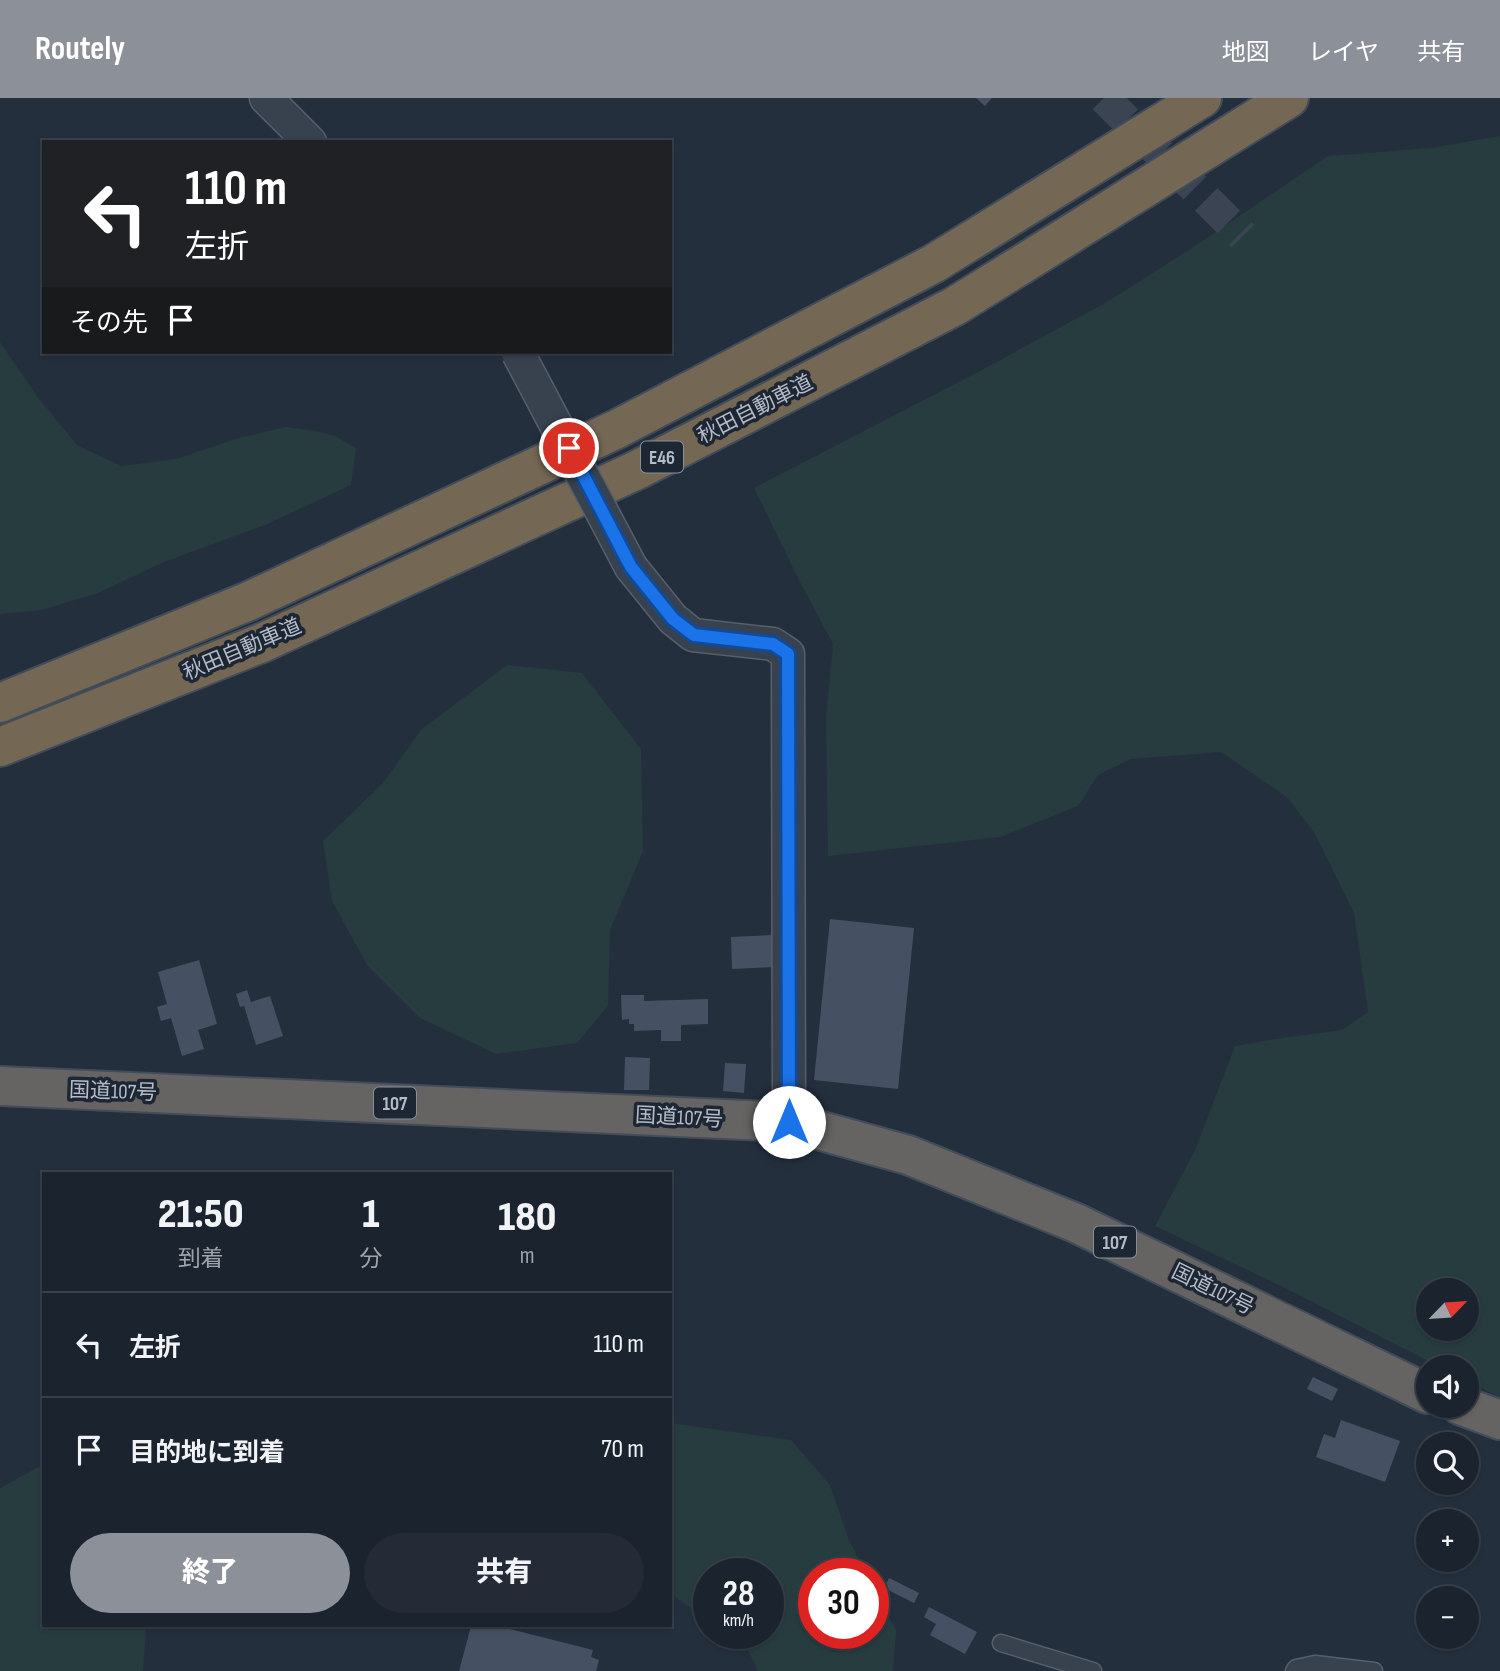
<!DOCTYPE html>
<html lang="ja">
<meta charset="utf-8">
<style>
body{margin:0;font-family:"Sofia Sans Condensed","Noto Sans JP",sans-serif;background:#242b36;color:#f1f3f6;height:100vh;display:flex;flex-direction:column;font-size:26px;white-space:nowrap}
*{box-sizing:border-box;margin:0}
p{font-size:23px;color:#a0a4aa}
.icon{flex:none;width:38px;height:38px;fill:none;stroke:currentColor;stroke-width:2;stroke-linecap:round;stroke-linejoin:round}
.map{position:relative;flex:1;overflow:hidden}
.details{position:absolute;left:42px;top:1074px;width:630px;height:455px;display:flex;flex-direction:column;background:#1b232e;border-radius:0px;box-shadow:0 2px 5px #0004,0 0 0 2px #39404a}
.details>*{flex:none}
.top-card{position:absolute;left:42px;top:42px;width:630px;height:214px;border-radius:0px;box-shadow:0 2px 5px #0004,0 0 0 2px #39404a;background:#202124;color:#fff;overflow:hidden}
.needle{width:46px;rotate:65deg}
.buttons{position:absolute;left:1416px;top:1180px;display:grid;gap:14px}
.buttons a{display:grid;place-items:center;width:63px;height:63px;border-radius:50%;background:#1b232e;box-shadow:0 2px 5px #0004,0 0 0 2px #39404a;font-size:35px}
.speed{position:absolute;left:693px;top:1460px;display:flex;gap:14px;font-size:35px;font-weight:700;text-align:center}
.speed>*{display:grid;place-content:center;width:91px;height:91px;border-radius:50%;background:#1b232e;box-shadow:0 2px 5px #0004,0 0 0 2px #39404a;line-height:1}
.speed small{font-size:18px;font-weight:400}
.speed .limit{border:10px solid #d22;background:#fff;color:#111}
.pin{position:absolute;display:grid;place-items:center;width:60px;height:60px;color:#fff;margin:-30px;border:4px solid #fff;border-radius:50%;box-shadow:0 2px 7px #0007}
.me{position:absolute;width:77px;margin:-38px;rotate:0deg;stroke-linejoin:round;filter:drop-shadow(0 0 5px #0008)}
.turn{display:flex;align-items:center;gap:24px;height:147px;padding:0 28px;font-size:32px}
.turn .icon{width:91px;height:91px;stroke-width:2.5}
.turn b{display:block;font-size:49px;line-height:60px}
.then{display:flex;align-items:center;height:66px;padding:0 28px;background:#0003;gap:14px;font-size:26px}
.eta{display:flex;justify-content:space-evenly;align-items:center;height:119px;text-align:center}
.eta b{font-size:42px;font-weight:800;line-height:49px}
.button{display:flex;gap:14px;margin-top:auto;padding:14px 28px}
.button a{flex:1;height:80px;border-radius:42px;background:#8c9099;color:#fff;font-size:28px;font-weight:800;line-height:80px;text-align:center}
.button a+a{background:#242b36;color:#f1f3f6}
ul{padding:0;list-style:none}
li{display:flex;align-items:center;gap:21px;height:105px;padding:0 28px;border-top:2px solid #39404a}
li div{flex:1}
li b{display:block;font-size:26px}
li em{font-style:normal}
header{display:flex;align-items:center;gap:42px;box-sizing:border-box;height:98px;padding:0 35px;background:#8c9099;color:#fff}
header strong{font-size:33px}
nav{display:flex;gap:38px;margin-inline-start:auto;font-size:24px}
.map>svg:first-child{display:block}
.green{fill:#263c3f;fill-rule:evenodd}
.building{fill:#455162}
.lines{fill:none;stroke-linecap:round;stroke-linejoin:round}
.minor-tunnel{stroke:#3a4453;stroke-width:32;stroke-dasharray:32 16;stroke-linecap:butt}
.service-casing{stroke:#565f6c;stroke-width:19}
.minor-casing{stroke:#565f6c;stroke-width:35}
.trunk-casing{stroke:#434c59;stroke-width:42}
.motorway-casing{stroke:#434c59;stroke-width:42}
.service{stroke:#38414e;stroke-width:16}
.minor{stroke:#38414e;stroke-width:32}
.trunk{stroke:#656462;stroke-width:38}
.motorway{stroke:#746855;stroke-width:38}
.minor-bridge-casing{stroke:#565f6c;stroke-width:35;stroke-linecap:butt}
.minor-bridge{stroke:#38414e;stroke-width:32}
.route-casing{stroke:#114b97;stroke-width:18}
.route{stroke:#1a73e8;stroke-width:12}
.labels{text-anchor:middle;stroke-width:7;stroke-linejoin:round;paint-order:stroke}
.shield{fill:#1d2633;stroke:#878f9c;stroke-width:2}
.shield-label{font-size:19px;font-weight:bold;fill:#b4bcc9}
.street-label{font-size:21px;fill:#b4bcc9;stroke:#1d2633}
</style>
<header>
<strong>Routely</strong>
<nav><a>地図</a><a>レイヤ</a><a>共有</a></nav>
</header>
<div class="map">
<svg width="1500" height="1573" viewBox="0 0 1500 1573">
<rect width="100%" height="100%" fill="#242f3e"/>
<g class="green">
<path d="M1500 38V1300L1467 1282 1466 1269H1440L1285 1190 1155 1128 1195 1052 1235 948 1269 942 1342 932 1368 914 1354 815 1315 736 1287 699 1221 654 1131 661 1098 677 1078 708 1000 739 828 758 826 619 833 546 800 484 754 390 976 275 1107 204 1192 150 1328 58 1430 50ZM1428 1192H1466V1230H1428Z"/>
<polygon points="0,244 36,297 77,347 121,368 177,361 235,341 286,329 315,333 335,338 356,350 351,387 265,427 164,464 98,495 42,512 0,516"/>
<polygon points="507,567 582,575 641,651 643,753 610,832 608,908 577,945 496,956 420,920 367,867 332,803 323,743 382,686 421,632"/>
<polygon points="670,1325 791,1342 830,1387 849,1442 866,1475 814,1475 814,1535 873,1535 873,1489 896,1532 893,1573 758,1573 747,1550 726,1535 768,1535 768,1475 709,1475 709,1522 670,1495"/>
<polygon points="44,1366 44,1528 146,1528 143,1573 0,1573 0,1390"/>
</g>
<g class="building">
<polygon points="976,0 992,0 985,8"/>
<polygon points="830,821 914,830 898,991 814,982"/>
<polygon points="772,837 773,869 732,871 731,839"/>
<polygon points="199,862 217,926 198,932 204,951 182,958 171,920 161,923 157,909 167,906 158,874"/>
<polygon points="247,892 251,904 270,898 283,938 256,947 244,908 240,909 236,896"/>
<polygon points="621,897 644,897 644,903 708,901 708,926 681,927 681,943 661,943 661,932 634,933 634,926 629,926 629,921 622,922"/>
<polygon points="625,959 650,960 649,992 624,992"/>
<polygon points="725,965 746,966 744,995 723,993"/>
<polygon points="1313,1279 1338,1291 1332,1303 1307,1291"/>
<polygon points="1341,1322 1400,1343 1385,1384 1316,1359 1324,1336 1335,1340"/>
<polygon points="889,1480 919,1495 914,1505 884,1490"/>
<polygon points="929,1509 977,1534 965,1556 930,1537 936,1526 924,1519"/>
<polygon points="471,1528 498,1528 593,1552 591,1559 599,1562 596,1573 459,1573"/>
</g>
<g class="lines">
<polyline class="minor-tunnel" points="1104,0 1243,138"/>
<g class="service-casing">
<g id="service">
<polyline points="1001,1545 1093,1573"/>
<polyline points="1294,1573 1296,1570 1315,1566 1374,1573"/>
</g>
</g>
<g class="minor-casing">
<g id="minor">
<polyline points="266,0 310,44"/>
<polyline points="631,469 673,521 693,537 773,546 788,556 789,1024"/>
</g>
</g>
<g class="trunk-casing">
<g id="trunk">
<polyline points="0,988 789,1024 908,1057 1076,1125 1428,1296"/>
<polyline points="1460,1307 1500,1322"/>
</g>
</g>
<g class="motorway-casing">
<g id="motorway">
<polyline points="0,605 249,503 617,331 933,166 1202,0"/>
<polyline points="0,649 264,544 637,372 955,208 1289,0"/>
</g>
</g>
<use href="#service" class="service"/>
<use href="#minor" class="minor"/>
<use href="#trunk" class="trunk"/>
<use href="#motorway" class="motorway"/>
<g class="minor-bridge-casing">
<polyline id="minor-bridge" points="518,255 631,469"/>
</g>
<use href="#minor-bridge" class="minor-bridge"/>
</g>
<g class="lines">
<g class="route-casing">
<polyline id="route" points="569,350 631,469 673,521 694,537 773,546 788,556 789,1024"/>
</g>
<use href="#route" class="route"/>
</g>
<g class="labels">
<g class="shield">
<rect x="641" y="343.5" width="42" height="31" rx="5"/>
<rect x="374" y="989.5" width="42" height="31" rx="5"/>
<rect x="1094" y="1128.5" width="42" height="31" rx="5"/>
</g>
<g class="shield-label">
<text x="662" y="366">E46</text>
<text x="395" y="1012">107</text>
<text x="1115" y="1151">107</text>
</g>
<g class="street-label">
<text transform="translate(755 311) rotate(-27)" y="7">秋田自動車道</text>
<text transform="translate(242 551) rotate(-23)" y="7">秋田自動車道</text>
<text transform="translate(113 993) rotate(2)" y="7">国道107号</text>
<text transform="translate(679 1019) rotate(3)" y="7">国道107号</text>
<text transform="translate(1213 1191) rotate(26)" y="7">国道107号</text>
</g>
</g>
</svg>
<div class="buttons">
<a><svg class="needle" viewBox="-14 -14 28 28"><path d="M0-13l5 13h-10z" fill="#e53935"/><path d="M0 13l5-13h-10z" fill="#a0a4aa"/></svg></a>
<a><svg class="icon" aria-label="sound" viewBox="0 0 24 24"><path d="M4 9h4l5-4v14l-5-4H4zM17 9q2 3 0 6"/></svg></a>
<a><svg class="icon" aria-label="search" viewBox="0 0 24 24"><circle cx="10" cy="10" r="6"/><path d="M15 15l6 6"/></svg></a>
<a>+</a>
<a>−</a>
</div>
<div class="speed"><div>28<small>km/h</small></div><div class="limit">30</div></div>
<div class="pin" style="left:569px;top:350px;background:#d93025"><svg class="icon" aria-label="arrive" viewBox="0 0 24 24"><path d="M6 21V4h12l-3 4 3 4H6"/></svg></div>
<svg class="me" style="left:789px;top:1024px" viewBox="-20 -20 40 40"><circle r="19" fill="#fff"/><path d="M0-13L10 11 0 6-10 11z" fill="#1a73e8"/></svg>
<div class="top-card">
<div class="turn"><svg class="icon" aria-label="left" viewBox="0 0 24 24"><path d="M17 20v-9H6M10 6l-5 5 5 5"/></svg><div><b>110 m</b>左折</div></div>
<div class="then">その先<svg class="icon" aria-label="arrive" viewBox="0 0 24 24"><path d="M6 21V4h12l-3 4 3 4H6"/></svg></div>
</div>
<section class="details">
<div class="eta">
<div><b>21:50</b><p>到着</p></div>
<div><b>1</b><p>分</p></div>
<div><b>180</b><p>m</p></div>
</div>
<ul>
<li><svg class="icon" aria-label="left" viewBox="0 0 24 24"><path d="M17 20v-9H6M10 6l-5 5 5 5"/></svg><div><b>左折</b></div><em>110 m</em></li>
<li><svg class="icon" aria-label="arrive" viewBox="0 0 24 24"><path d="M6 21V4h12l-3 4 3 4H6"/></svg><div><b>目的地に到着</b></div><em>70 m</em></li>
</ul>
<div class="button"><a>終了</a><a>共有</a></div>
</section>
</div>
